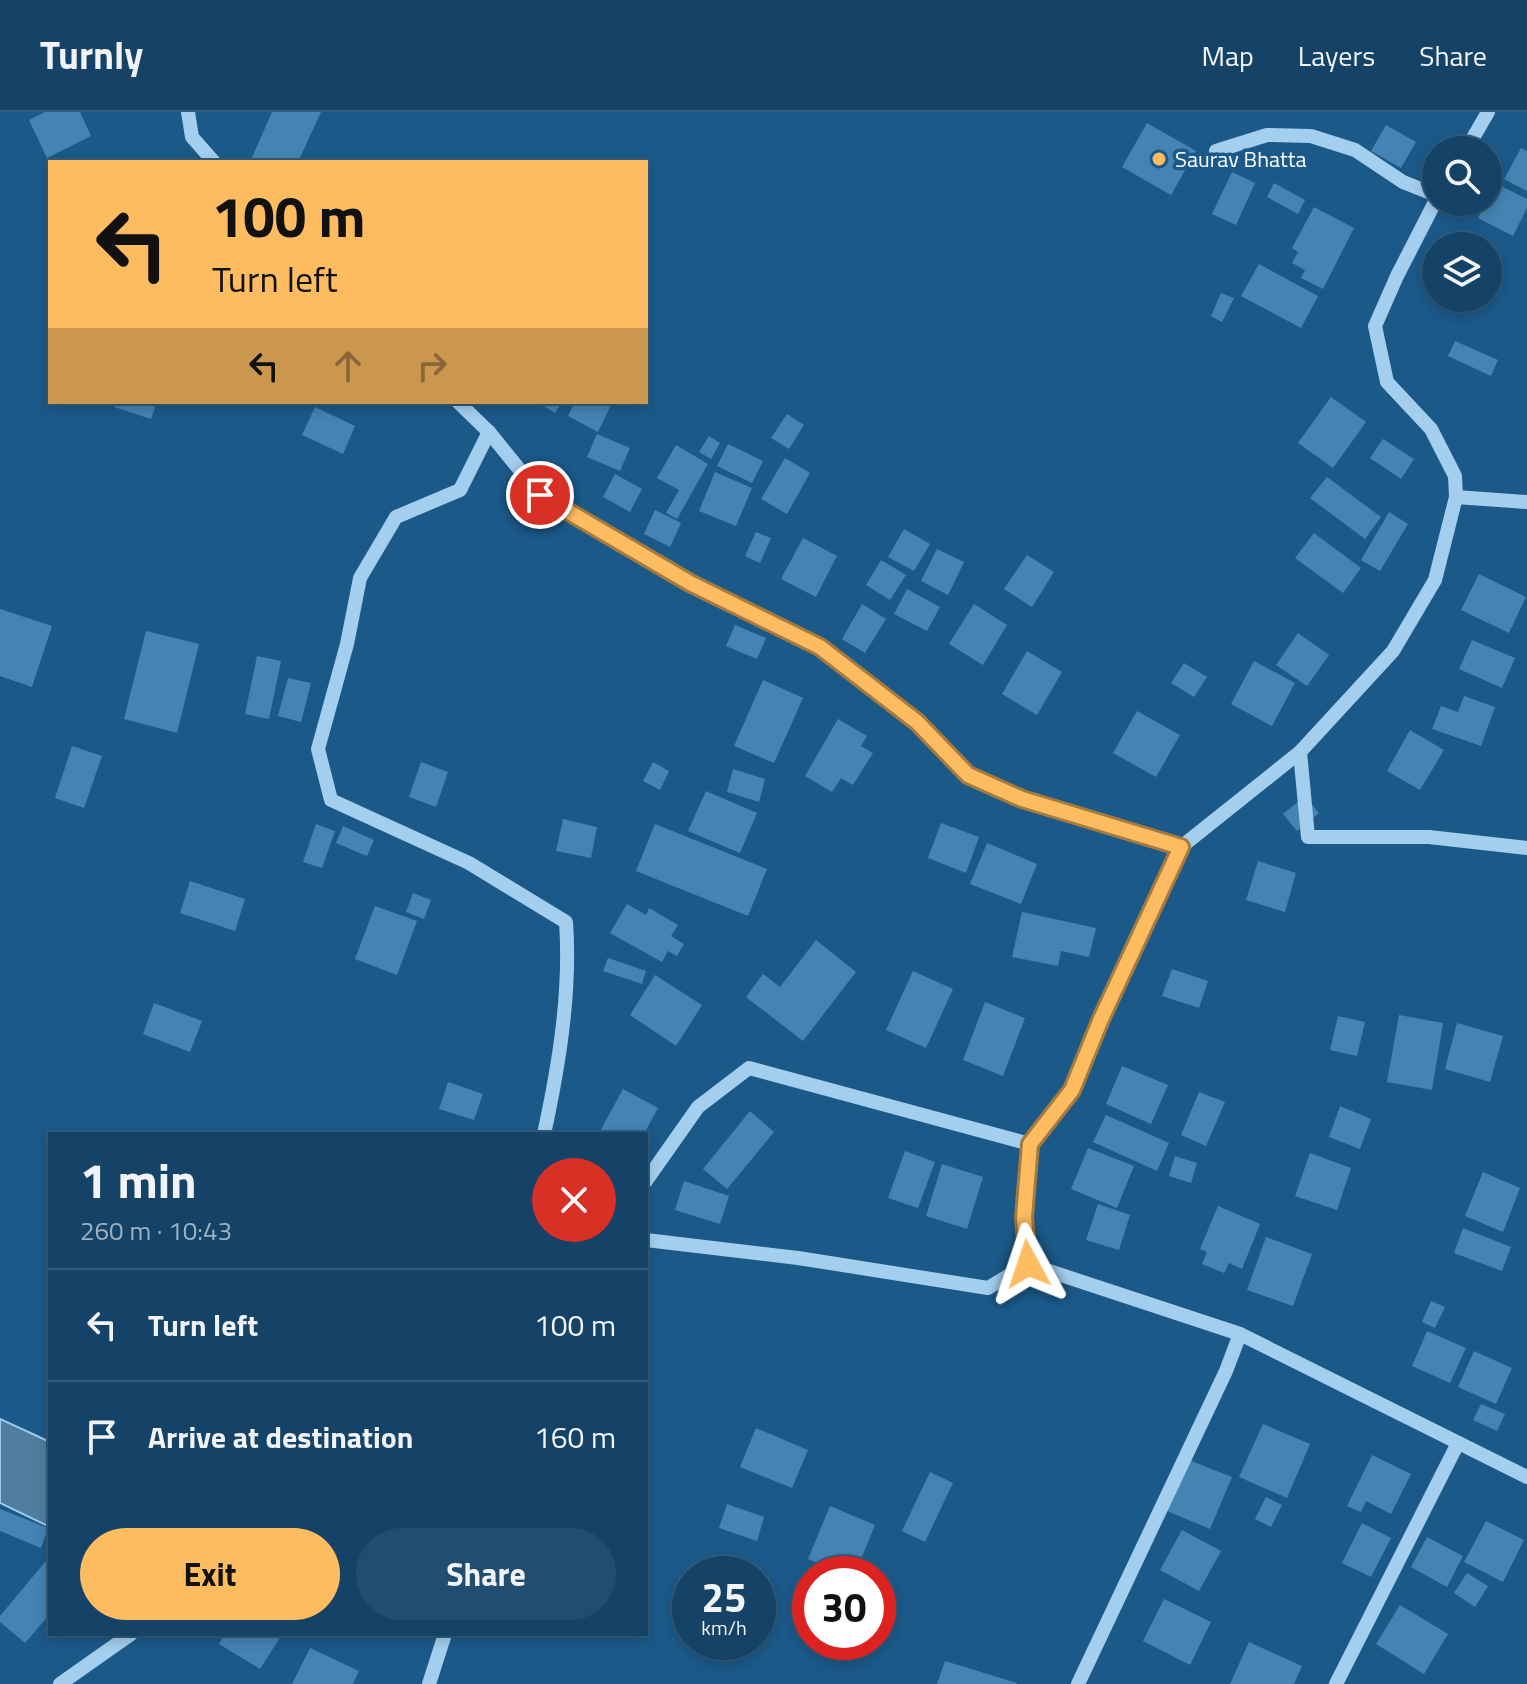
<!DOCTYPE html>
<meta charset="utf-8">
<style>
body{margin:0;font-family:"Titillium Web",sans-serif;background:#214e70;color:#f1f3f6;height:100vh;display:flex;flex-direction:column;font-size:30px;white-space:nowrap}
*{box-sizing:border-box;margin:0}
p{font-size:26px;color:#9db0c0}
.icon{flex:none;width:44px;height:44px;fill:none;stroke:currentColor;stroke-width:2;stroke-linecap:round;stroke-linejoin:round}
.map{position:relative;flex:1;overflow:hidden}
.panel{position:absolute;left:48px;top:1020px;width:600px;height:504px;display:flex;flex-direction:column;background:#144367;border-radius:0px;box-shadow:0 4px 12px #0003,0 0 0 2px #335c7b}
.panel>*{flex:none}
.banner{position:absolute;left:48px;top:48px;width:600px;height:244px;border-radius:0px;box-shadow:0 4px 12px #0003,0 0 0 2px #335c7b;background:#febc61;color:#111;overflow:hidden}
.buttons{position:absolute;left:1422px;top:24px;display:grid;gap:16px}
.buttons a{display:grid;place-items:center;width:80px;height:80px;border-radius:50%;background:#144367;box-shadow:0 4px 12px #0003,0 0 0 2px #335c7b;font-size:40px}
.speed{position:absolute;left:672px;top:1444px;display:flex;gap:16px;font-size:40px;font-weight:700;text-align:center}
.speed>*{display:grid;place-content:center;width:104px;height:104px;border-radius:50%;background:#144367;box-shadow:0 4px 12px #0003,0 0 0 2px #335c7b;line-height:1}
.speed small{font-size:20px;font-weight:400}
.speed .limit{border:12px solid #d22;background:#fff;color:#111}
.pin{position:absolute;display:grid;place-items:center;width:68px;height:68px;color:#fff;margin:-34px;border:4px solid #fff;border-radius:50%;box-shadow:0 2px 8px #0007}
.me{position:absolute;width:88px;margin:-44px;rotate:355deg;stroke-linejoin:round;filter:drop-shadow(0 0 6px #0008)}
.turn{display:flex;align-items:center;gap:28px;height:168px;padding:0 32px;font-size:36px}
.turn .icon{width:104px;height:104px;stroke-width:2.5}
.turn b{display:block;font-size:56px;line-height:68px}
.lanes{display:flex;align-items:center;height:76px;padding:0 32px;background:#0003;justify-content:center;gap:40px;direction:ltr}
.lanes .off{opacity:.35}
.round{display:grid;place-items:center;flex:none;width:84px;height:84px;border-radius:42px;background:#214e70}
.overview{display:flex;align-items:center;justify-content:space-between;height:136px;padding:0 32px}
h1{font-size:48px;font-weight:700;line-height:60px}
.button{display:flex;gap:16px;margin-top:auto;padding:16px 32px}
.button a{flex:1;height:92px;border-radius:48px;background:#febc61;color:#111;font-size:32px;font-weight:700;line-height:92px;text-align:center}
.button a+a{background:#214e70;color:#f1f3f6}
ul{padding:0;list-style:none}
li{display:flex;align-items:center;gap:24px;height:112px;padding:0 32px;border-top:2px solid #335c7b}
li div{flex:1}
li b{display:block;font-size:30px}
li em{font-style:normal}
header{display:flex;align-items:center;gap:48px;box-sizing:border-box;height:112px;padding:0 40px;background:#144367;border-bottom:2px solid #335c7b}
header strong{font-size:38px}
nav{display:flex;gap:44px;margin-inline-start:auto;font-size:28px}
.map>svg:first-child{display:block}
.water{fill:#507c9e;stroke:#97cbef;stroke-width:2}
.building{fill:#4483b2}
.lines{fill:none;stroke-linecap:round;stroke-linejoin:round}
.minor{stroke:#a4ceed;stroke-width:14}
.route-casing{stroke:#a57a3f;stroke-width:20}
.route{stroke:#febc61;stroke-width:14}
.poi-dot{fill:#febc61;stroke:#1b5989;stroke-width:3}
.labels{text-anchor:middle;stroke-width:7;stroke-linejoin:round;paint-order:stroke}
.poi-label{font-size:22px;fill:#fff;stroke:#1b5989;text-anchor:start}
</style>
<header>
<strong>Turnly</strong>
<nav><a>Map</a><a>Layers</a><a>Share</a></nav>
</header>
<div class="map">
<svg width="1527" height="1572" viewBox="0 0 1527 1572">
<rect width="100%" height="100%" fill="#1b5989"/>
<polygon class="water" points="0,1307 50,1330 50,1415 0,1391"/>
<g class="building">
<polygon points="45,0 80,0 91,24 47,46 29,8"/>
<polygon points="272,0 321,0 298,50 250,50"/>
<polygon points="1147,11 1196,39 1171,83 1122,55"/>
<polygon points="1386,13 1416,30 1401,56 1371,39"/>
<polygon points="1521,36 1527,39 1527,79 1504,67"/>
<polygon points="1232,60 1255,71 1236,113 1212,102"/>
<polygon points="1274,71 1305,88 1298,102 1267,85"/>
<polygon points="1495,71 1527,87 1527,96 1513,124 1478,106 1486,90 1488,90"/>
<polygon points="1314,95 1354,116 1323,177 1301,166 1305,158 1292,151 1298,140 1292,136"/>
<polygon points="1259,152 1318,184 1301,216 1241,184"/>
<polygon points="1221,181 1234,186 1222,210 1211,204"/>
<polygon points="1455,229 1498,248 1491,264 1448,244"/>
<polygon points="1331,285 1366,310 1333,356 1298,331"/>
<polygon points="116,290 157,290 151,307 114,295"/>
<polygon points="537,290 562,290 555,301"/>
<polygon points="575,290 612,291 598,320 568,304"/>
<polygon points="315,295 355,314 343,342 302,323"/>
<polygon points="787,302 804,313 789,337 771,326"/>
<polygon points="597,322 630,336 620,359 587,345"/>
<polygon points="709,324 720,331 711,347 699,340"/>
<polygon points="1383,327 1414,347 1401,367 1370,346"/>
<polygon points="728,332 763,349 752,371 717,354"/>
<polygon points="676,333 708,352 677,407 666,401 679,378 657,366"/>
<polygon points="785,346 810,361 787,402 761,387"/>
<polygon points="715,360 752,376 736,414 699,399"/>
<polygon points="615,362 642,377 630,400 603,385"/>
<polygon points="1327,365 1381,405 1365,427 1310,386"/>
<polygon points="655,398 681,411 670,435 644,422"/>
<polygon points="1389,400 1408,412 1380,459 1361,448"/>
<polygon points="904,417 930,432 914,459 888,445"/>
<polygon points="756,420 771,426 760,451 745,444"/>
<polygon points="1314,421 1361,456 1343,481 1295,446"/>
<polygon points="803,426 837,444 816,485 781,467"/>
<polygon points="937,437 964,450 948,483 921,469"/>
<polygon points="1027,443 1054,460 1032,495 1004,477"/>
<polygon points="881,448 906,463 890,488 866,473"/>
<polygon points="1479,462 1526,485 1509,521 1461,498"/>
<polygon points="907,477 940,495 927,519 894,502"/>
<polygon points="862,492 886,507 865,541 842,527"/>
<polygon points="974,492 1007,513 983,553 949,532"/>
<polygon points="0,497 52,514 32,575 0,564"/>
<polygon points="735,513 766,526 757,547 726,534"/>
<polygon points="146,519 199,532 177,621 124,607"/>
<polygon points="1298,521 1329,543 1307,574 1276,553"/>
<polygon points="1472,528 1515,546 1502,576 1459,557"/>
<polygon points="1027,539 1062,560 1037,603 1002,582"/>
<polygon points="257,544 281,549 269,607 245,602"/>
<polygon points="1254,549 1295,571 1272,614 1231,592"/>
<polygon points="1184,551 1207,565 1194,585 1171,571"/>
<polygon points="288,566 311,571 301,610 278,604"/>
<polygon points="763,568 803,586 774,651 734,634"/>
<polygon points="1464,584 1495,595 1481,634 1432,617 1441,594 1458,600"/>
<polygon points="1137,599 1180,623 1156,665 1113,641"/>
<polygon points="838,607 867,624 861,634 873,641 853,673 841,666 832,680 805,664"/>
<polygon points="1410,618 1444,638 1420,678 1387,659"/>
<polygon points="72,634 102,644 84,696 55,686"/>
<polygon points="421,650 448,660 436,695 409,685"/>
<polygon points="653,650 669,659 660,678 643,669"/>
<polygon points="733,657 765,667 759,690 727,680"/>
<polygon points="706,679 757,701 740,741 688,719"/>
<polygon points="1305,684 1319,701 1297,719 1283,702"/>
<polygon points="563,707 597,715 591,746 556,739"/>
<polygon points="941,711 979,725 966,761 928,746"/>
<polygon points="316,712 335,719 322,756 303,750"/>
<polygon points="655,712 767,757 748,804 636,759"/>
<polygon points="343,714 374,728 367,744 336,731"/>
<polygon points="987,731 1037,752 1021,792 970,772"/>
<polygon points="1258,749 1296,761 1285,800 1246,788"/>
<polygon points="190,769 245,787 235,819 180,801"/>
<polygon points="413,781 431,788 424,807 406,800"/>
<polygon points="627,792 646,803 649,796 678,813 671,824 684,832 677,844 668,839 662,850 610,821"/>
<polygon points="375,794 417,809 397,863 355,847"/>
<polygon points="1022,800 1096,816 1089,845 1061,839 1058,854 1012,845"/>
<polygon points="816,828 856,860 803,929 746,885 763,862 780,875"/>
<polygon points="608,846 646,859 642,872 603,859"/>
<polygon points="1172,857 1208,869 1199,896 1162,884"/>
<polygon points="913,859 953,877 926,936 886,918"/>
<polygon points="655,863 702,893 676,934 630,903"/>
<polygon points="985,890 1025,906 1003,964 963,948"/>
<polygon points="154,891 202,909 190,940 143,922"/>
<polygon points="1399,903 1443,911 1432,978 1387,970"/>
<polygon points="1338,904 1365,910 1357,944 1330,938"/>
<polygon points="1457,911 1503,924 1490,970 1445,957"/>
<polygon points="1122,954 1168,973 1151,1012 1106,992"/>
<polygon points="448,970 483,982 474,1008 439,997"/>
<polygon points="623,977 658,996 644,1022 599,1021"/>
<polygon points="1199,980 1225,990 1206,1034 1181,1023"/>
<polygon points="1340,994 1371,1007 1360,1037 1329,1025"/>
<polygon points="750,999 774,1020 727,1077 703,1057"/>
<polygon points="1106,1003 1169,1031 1157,1059 1093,1030"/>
<polygon points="1088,1036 1134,1054 1117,1096 1071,1077"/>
<polygon points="905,1039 935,1050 918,1096 888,1086"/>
<polygon points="1310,1041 1351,1056 1337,1098 1295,1084"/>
<polygon points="1175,1044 1197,1051 1191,1071 1169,1064"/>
<polygon points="942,1052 983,1065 967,1117 926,1104"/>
<polygon points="1483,1060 1520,1076 1503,1120 1465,1104"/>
<polygon points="684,1069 729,1084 720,1112 675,1098"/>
<polygon points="1098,1092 1130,1103 1119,1138 1086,1128"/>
<polygon points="1218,1094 1260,1112 1242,1157 1229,1151 1224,1161 1202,1152 1207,1140 1200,1137"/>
<polygon points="1463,1116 1511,1135 1502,1159 1454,1141"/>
<polygon points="1266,1125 1312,1142 1293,1194 1247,1178"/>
<polygon points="1431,1189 1445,1195 1435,1216 1422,1210"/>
<polygon points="1427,1219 1466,1236 1450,1271 1412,1254"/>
<polygon points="1474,1239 1512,1256 1496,1292 1458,1275"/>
<polygon points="1481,1292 1505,1302 1497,1319 1473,1308"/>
<polygon points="1263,1312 1310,1332 1287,1386 1239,1365"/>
<polygon points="756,1316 808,1338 792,1376 740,1355"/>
<polygon points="1372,1343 1411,1362 1391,1402 1366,1389 1361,1400 1347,1394"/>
<polygon points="1189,1348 1232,1365 1210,1417 1167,1399"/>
<polygon points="930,1360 953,1371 925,1430 902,1419"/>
<polygon points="1266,1385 1282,1393 1271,1415 1255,1407"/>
<polygon points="727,1392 764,1405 757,1429 719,1416"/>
<polygon points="830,1394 875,1413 855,1462 844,1462 808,1447"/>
<polygon points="0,1397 48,1416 41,1436 0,1419"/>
<polygon points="1486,1409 1524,1428 1503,1470 1464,1450"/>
<polygon points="1362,1411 1391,1426 1371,1465 1342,1451"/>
<polygon points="1182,1418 1221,1439 1199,1479 1160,1458"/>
<polygon points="1427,1425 1463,1444 1447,1475 1411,1455"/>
<polygon points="50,1444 50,1502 25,1531 0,1510 0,1504"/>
<polygon points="1467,1461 1488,1474 1475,1495 1454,1481"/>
<polygon points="1164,1487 1211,1510 1190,1553 1143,1529"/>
<polygon points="1400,1493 1448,1522 1424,1562 1376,1532"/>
<polygon points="225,1522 277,1522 281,1524 260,1557 219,1532"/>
<polygon points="1249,1530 1302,1554 1294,1572 1230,1572"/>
<polygon points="310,1536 359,1559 353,1572 292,1572"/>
<polygon points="945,1549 1017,1571 1016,1572 937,1572"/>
</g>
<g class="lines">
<g class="minor">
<polyline points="188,0 192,25 214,50"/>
<polyline points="1466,38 1488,0"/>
<polyline points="1216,39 1267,23 1311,24 1355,38 1403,70 1436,83"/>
<path d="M458 290 489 320 460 378 396 405 360 466 347 532 318 637 331 688 469 751 566 810C571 880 559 953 544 1022"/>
<polyline points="489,320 540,383 690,471 820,535 917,610 968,663 1022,687 1181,735"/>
<polyline points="1456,385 1527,390"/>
<polyline points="1300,640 1308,725 1429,725 1527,736"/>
<polyline points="1030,1032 1024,1105 1028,1152 1240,1222 1527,1365"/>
<polyline points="646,1069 698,995 749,956 1030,1032 1072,978 1101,907 1181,735 1300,640 1393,539 1435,468 1456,385 1455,364 1431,317 1387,270 1375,214 1397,164 1436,88"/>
<polyline points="646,1128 798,1146 988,1176 1028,1152"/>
<polyline points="60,1572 131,1522"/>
<polyline points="429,1572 445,1522"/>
<polyline points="1078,1572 1226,1259 1240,1222"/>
<polyline points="1336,1572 1458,1331"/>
</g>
</g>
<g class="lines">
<g class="route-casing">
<polyline id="route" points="540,383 690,471 820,535 917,610 968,663 1022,687 1181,735 1101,907 1072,978 1030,1032 1024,1105 1028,1152"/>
</g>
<use href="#route" class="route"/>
</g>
<circle class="poi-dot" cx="1159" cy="47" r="8"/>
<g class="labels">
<g class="poi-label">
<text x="1175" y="55">Saurav Bhatta</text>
</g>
</g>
</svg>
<div class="buttons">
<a><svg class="icon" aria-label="search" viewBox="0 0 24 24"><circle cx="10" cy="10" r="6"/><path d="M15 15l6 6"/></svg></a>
<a><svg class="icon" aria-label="layers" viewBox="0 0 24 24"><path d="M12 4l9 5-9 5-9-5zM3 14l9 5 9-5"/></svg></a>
</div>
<div class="speed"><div>25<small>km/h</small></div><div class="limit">30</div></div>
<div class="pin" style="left:540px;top:383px;background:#d93025"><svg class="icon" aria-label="arrive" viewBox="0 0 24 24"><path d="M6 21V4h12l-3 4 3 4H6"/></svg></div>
<svg class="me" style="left:1028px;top:1152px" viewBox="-20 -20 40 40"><path d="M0-17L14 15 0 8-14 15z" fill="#febc61" stroke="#fff" stroke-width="4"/></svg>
<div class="banner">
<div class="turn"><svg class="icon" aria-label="left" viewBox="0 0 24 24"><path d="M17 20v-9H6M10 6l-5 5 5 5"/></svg><div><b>100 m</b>Turn left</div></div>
<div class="lanes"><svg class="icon" aria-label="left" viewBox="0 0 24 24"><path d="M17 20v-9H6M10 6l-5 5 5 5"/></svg><svg class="icon off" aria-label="ahead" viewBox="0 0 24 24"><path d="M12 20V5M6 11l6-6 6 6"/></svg><svg class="icon off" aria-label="right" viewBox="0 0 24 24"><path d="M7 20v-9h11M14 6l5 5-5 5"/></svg></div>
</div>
<section class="panel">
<div class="overview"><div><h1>1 min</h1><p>260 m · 10:43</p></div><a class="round" style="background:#d93025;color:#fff"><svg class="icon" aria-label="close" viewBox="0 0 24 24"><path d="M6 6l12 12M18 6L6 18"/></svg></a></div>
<ul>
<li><svg class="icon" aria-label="left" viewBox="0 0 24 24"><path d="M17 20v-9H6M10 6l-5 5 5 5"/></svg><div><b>Turn left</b></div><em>100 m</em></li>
<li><svg class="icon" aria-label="arrive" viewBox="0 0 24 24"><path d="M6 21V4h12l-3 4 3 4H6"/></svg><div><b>Arrive at destination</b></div><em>160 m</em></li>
</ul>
<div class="button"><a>Exit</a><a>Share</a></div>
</section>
</div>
